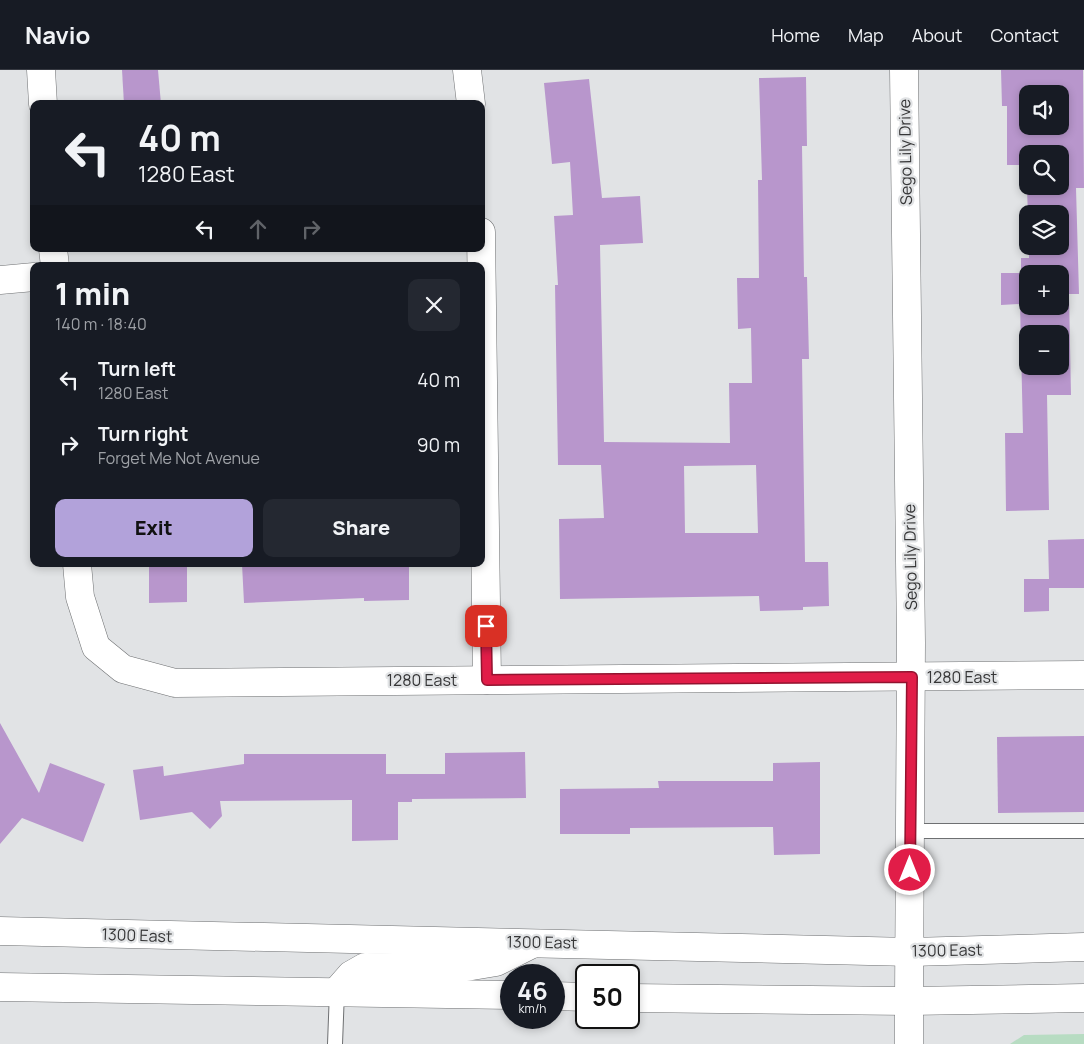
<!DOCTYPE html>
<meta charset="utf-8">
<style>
body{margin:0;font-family:Manrope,sans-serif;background:#242831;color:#f1f3f6;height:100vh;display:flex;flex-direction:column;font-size:19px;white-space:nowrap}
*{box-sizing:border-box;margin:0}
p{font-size:16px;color:#9ea1a6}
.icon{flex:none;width:28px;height:28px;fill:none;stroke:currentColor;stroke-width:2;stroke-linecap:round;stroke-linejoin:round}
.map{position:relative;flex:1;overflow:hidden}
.side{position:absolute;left:30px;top:192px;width:455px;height:305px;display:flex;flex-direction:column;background:#171b24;border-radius:10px;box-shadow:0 2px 8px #0003}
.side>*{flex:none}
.guide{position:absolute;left:30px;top:30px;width:455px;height:152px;border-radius:10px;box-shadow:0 2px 8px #0003;background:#171b24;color:#f1f3f6;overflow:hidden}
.buttons{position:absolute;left:1019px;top:15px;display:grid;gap:10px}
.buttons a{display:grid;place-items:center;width:50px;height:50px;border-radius:10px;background:#171b24;box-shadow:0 2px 8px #0003;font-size:25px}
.speed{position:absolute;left:500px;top:894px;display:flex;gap:10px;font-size:25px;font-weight:700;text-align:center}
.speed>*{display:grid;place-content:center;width:65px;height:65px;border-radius:50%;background:#171b24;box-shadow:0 2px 8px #0003;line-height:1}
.speed small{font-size:12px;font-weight:400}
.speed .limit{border:2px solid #111;border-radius:8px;background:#fff;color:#111}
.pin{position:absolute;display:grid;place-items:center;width:42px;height:42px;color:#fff;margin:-21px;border-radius:10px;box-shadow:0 2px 8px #0006}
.me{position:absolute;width:55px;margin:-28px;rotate:0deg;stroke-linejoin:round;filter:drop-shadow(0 0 4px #0008)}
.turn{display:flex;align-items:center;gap:18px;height:105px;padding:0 25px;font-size:22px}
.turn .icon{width:65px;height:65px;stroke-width:2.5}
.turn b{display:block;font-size:35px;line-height:42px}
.lanes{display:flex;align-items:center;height:48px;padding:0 25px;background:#0003;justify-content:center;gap:25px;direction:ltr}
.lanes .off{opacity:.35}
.round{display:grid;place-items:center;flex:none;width:52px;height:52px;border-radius:10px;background:#242831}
.summary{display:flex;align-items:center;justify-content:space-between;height:85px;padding:0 25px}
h1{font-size:30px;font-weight:800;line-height:38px}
.primary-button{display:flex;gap:10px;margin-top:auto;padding:10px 25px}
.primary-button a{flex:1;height:58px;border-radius:10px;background:#b2a2da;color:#111;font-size:20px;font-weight:800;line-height:58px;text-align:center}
.primary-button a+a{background:#242831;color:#f1f3f6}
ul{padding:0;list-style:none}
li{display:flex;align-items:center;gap:15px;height:65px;padding:0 25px}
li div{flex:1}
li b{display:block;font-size:19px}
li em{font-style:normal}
header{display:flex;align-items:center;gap:30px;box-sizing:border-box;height:70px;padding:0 25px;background:#171b24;border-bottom:1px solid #363941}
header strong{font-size:24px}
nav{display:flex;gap:28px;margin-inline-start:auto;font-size:18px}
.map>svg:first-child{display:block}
.green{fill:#b7dcc2}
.building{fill:#b896cc;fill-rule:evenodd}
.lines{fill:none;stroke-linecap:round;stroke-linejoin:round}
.service-casing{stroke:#6e7072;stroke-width:16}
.minor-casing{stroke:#6e7072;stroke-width:29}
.tertiary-casing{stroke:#6e7072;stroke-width:29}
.secondary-casing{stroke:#6e7072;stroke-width:29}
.primary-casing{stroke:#6e7072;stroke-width:29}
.service{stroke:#fff;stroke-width:14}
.minor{stroke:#fff;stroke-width:28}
.tertiary{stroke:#fff;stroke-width:28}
.secondary{stroke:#fff;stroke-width:28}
.primary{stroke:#fff;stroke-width:28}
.route-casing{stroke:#92132f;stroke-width:12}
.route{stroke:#e11d48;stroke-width:9}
.labels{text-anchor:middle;stroke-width:4.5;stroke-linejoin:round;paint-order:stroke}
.street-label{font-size:16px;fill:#363637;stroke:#e1e3e5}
</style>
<header>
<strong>Navio</strong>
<nav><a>Home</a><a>Map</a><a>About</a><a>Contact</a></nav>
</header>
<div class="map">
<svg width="1084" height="974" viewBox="0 0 1084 974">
<rect width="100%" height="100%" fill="#e1e3e5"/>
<polygon class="green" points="1084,964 1084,974 1010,974 1024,965"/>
<g class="building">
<polygon points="122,0 158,0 161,34 124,34"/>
<path d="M1001 0H1083L1084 118H1076L1079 224H1069L1071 325H1047L1049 440 1006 441 1005 363H1023L1020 234 1001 235V203H1021V188H1029V176H1060V144L1028 145 1026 95H1007V36H1002ZM1028 24H1060V56H1028ZM1028 84H1060V116H1028ZM1028 204H1060V236H1028ZM1028 264H1060V296H1028Z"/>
<path d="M806 7 807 76H802L804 207H807L809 289H802L805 492H828L829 536 803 537V540L760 541 759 526 560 529 559 449 604 448 601 395H558L555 215H558L554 146 573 145 570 92 552 94 544 13 589 9 602 128 640 126 643 173 600 175 604 372 730 373 729 313H752L751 258 738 259 737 208H759L758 110H762L759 8ZM756 395 758 463H685L684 396Z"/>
<polygon points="1084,469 1084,518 1049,518 1049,541 1024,542 1024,509 1049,509 1048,470"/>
<polygon points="149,494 187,494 187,532 149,533"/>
<polygon points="242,494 409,494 409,530 364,531 364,528 244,533"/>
<polygon points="0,653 39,723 50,693 105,714 83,772 22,748 0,774"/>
<polygon points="1084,666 1084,742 998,743 997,667"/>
<polygon points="525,682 526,728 412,729 412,732 398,732 398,770 352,771 352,730 220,731 222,746 210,759 192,742 140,750 133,700 163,696 164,706 244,694 244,684 386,684 386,704 445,704 445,683"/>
<polygon points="820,692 820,784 774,785 773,757 630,758 630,764 560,764 560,719 659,718 658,711 773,711 773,693"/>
</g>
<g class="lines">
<g class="service-casing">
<g id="service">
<polyline points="911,761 1084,761"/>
<polyline points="335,974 337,921"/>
</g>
</g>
<g class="minor-casing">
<g id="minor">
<polyline points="41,0 43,34"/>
<polyline points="467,0 471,34"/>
<polyline points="481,162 487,610"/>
<polyline points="53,179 55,196"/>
<polyline points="0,210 34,207"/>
<polyline points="77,494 80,527 96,577 123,599 175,613 1084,605"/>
</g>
</g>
<g class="tertiary-casing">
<polyline id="tertiary" points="909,931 909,974"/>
</g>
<g class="secondary-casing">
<polyline id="secondary" points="904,0 911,573 909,931"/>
</g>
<g class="primary-casing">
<g id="primary">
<polyline points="0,861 911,882 1084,877"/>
<polyline points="0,917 511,925"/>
<polyline points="337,921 351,905 365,897 460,898 496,892 532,874"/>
<polyline points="554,926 586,927"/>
<polyline points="629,928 909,931 1084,928"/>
</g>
</g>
<use href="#service" class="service"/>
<use href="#minor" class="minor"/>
<use href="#tertiary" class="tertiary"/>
<use href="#secondary" class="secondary"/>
<use href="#primary" class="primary"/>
</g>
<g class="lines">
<g class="route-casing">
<polyline id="route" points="486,556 487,610 912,607 910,800"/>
</g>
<use href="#route" class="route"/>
</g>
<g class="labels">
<g class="street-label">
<text transform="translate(905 82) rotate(-91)" y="6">Sego Lily Drive</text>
<text transform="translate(910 487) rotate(-91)" y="6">Sego Lily Drive</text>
<text x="962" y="613">1280 East</text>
<text x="422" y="616">1280 East</text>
<text transform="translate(137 865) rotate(2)" y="6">1300 East</text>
<text transform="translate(542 872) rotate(1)" y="6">1300 East</text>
<text transform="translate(947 880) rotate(-1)" y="6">1300 East</text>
</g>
</g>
</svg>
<div class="buttons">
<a><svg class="icon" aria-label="sound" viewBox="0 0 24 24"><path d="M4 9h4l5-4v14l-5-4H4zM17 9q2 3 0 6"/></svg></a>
<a><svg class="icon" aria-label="search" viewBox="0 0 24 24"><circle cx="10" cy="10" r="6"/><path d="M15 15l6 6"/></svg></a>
<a><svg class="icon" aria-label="layers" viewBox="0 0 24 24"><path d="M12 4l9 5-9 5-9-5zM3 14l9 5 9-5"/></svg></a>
<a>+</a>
<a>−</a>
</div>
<div class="speed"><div>46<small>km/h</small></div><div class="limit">50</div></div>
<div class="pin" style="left:486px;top:556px;background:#d93025"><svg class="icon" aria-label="arrive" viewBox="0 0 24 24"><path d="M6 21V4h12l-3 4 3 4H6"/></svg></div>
<svg class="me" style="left:910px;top:800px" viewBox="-20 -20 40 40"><circle r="17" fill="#e11d48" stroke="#fff" stroke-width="3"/><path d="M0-11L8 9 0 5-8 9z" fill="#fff"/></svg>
<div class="guide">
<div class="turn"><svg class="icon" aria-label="left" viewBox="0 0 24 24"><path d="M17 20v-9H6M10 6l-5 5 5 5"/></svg><div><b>40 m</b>1280 East</div></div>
<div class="lanes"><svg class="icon" aria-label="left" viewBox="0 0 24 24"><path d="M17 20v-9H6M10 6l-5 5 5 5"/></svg><svg class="icon off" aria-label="ahead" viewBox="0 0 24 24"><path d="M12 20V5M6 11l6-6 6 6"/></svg><svg class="icon off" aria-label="right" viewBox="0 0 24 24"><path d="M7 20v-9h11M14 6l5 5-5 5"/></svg></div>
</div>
<section class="side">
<div class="summary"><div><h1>1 min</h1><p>140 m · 18:40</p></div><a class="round"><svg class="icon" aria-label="close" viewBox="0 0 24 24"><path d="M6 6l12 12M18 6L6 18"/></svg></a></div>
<ul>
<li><svg class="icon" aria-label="left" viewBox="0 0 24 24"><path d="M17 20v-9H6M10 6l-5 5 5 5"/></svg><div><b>Turn left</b><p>1280 East</p></div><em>40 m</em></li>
<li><svg class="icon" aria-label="right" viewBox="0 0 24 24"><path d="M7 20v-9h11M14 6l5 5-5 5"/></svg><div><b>Turn right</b><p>Forget Me Not Avenue</p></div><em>90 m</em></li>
</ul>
<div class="primary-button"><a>Exit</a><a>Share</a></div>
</section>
</div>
